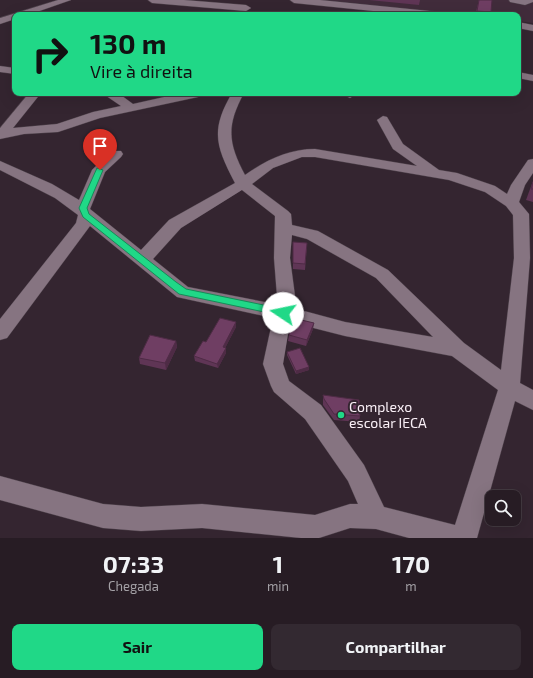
<!DOCTYPE html>
<html lang="pt">
<meta charset="utf-8">
<style>
body{margin:0;font-family:"Exo 2",sans-serif;background:#332931;color:#f1f3f6;height:100vh;display:flex;flex-direction:column;font-size:15px;white-space:nowrap}
*{box-sizing:border-box;margin:0}
p{font-size:13px;color:#a4a1a6}
.icon{flex:none;width:22px;height:22px;fill:none;stroke:currentColor;stroke-width:2;stroke-linecap:round;stroke-linejoin:round}
.map{position:relative;height:538px;overflow:hidden}
.details{display:flex;flex-direction:column;background:#271c24;flex:1}
.details>*{flex:none}
.guide{position:absolute;left:12px;top:12px;width:509px;height:84px;border-radius:8px;box-shadow:0 4px 16px #0002,0 0 0 1px #433a41;background:#20d887;color:#111;overflow:hidden}
.fabs{position:absolute;left:485px;top:490px;display:grid;gap:8px}
.fabs a{display:grid;place-items:center;width:36px;height:36px;border-radius:8px;background:#271c24;box-shadow:0 4px 16px #0002,0 0 0 1px #433a41;font-size:20px}
.pin{position:absolute;display:grid;place-items:center;width:34px;height:34px;color:#fff;margin:-41px -17px;border-radius:50% 50% 50% 0;rotate:-45deg;box-shadow:0 0 4px #0007}
.pin .icon{rotate:45deg}
.me{position:absolute;width:44px;margin:-22px;rotate:281deg;stroke-linejoin:round;filter:drop-shadow(0 0 3px #0008)}
.turn{display:flex;align-items:center;gap:14px;height:84px;padding:0 12px;font-size:18px}
.turn .icon{width:52px;height:52px;stroke-width:2.5}
.turn b{display:block;font-size:28px;line-height:34px}
.eta{display:flex;justify-content:space-evenly;align-items:center;height:68px;text-align:center}
.eta b{font-size:24px;font-weight:700;line-height:28px}
.button{display:flex;gap:8px;margin-top:auto;padding:8px 12px}
.button a{flex:1;height:46px;border-radius:8px;background:#20d887;color:#111;font-size:16px;font-weight:700;line-height:46px;text-align:center}
.button a+a{background:#332931;color:#f1f3f6}
.map>svg:first-child{display:block}
.built{fill:#412c3b}
.lines{fill:none;stroke-linecap:round;stroke-linejoin:round}
.minor-casing{stroke:#4c4049;stroke-width:1}
.minor{fill:#867481;fill-rule:evenodd}
.wall{fill:#5f3555}
.shaded-wall{fill:#4e2b45}
.building{fill:#6f3e63;stroke:#4e2b45}
.route{fill:#20d887;stroke:#158c58}
.poi-dot{fill:#20d887;stroke:#342530;stroke-width:1.5}
.labels{text-anchor:middle;stroke-width:4;stroke-linejoin:round;paint-order:stroke}
.near-poi-label{font-size:14px;fill:#faf0f7;stroke:#342530;text-anchor:start}
</style>
<div class="map">
<svg width="533" height="538" viewBox="0 0 533 538">
<rect width="100%" height="100%" fill="#342530"/>
<polygon class="built" points="324,0 533,0 533,23 518,21 518,15 471,15"/>
<g class="lines">
<g class="minor-casing">
<g id="minor">
<polygon points="58,0 71,0 28,15 15,15 15,19 0,24 0,18"/>
<polygon points="148,0 184,0 246,5 251,8 246,11 152,3"/>
<polygon points="290,0 320,0 440,12 445,15 413,15 294,3"/>
<polygon points="509,0 533,0 533,2 525,5 510,2"/>
<polygon points="518,22 533,25 533,31 518,28"/>
<polygon points="0,66 15,68 15,74 0,72"/>
<polygon points="518,72 533,75 533,81 518,78"/>
<polygon points="29,93 41,93 13,128 57,124 93,112 121,106 102,93 118,93 133,104 182,93 204,93 198,97 100,118 58,132 24,134 0,139 0,128"/>
<path d="M232 93H244C226 126 228 143 245 175 266 160 289 149 315 149L417 166 393 149 377 120 383 116 387 117 403 144 439 170 457 173 495 186 507 194 511 185 528 160 533 159V173L525 185 519 202 529 214 530 258 520 383 533 390V410L515 401 477 538H409L376 529 350 528 319 538H301L202 528 141 531 103 528 0 500V476L103 504 141 507 202 504 315 515 350 504H358L348 481 305 419 274 392 271 386 263 364 273 318 177 297 90 226 7 338 0 340V319L76 223 78 215 55 198 0 170V161L52 184 79 200 92 170 111 151H121L123 154 121 157 105 172 90 209 141 250 169 220 235 183C216 146 210 131 232 93ZM302 157H315L449 180 485 192 506 206 513 215 514 258 501 370 464 343 388 270 318 231 292 225 291 214 288 211 252 184 273 168ZM242 190 275 216 274 258 277 296 275 304 188 287 153 259 181 228ZM292 235 307 239 376 278 433 337 345 322 293 308 295 296 290 258ZM290 322 345 336 452 356 498 390 455 525 384 507 364 465 321 405 289 381 283 364Z"/>
<polygon points="343,93 355,93 356,94 350,98 346,96"/>
</g>
</g>
<use href="#minor" class="minor"/>
</g>
<g class="wall">
<polygon points="369,0 420,0 419,5"/>
<polygon points="479,0 491,12 490,15 475,15"/>
<polygon points="533,181 533,202 526,200"/>
<polygon points="293,242 307,243 305,270 293,269"/>
<polygon points="236,322 236,327 225,348 226,353 218,368 195,361 194,356 206,342"/>
<polygon points="313,329 306,346 288,341 289,335"/>
<polygon points="176,341 177,347 166,370 140,364 139,358"/>
<polygon points="287,352 309,370 296,374 287,355"/>
<polygon points="323,395 360,416 359,422 334,420 323,405"/>
</g>
<g class="shaded-wall">
<polygon points="236,322 236,327 223,352 223,347"/>
<polygon points="314,323 313,329 306,346 307,340"/>
<polygon points="176,341 177,347 166,370 165,363"/>
<polygon points="226,348 226,353 218,368 217,364"/>
<polygon points="309,367 309,370 296,374 296,371"/>
</g>
<g class="building">
<polygon points="479,0 492,0 491,12 477,11"/>
<polygon points="533,182 533,189 531,189"/>
<polygon points="293,242 307,243 305,264 293,263"/>
<polygon points="220,318 236,322 223,347 226,348 217,364 194,356 203,341 206,342"/>
<polygon points="293,318 314,323 307,340 289,335"/>
<polygon points="150,335 176,341 165,363 139,358"/>
<polygon points="300,348 309,367 296,371 287,352"/>
<polygon points="323,395 359,400 360,416 334,414 324,399"/>
</g>
<polygon class="route" points="97,168 103,170 87,208 89,214 176,282 186,289 283,309 288,313 287,315 283,316 179,294 83,217 79,208"/>
<circle class="poi-dot" cx="341" cy="415" r="4"/>
<g class="labels">
<g class="near-poi-label">
<text x="349" y="412">Complexo<tspan x="349" dy="16">escolar IECA</tspan></text>
</g>
</g>
</svg>
<div class="fabs">
<a><svg class="icon" aria-label="search" viewBox="0 0 24 24"><circle cx="10" cy="10" r="6"/><path d="M15 15l6 6"/></svg></a>
</div>
<div class="pin" style="left:100px;top:170px;background:#d93025"><svg class="icon" aria-label="arrive" viewBox="0 0 24 24"><path d="M6 21V4h12l-3 4 3 4H6"/></svg></div>
<svg class="me" style="left:283px;top:313px" viewBox="-20 -20 40 40"><circle r="19" fill="#fff"/><path d="M0-13L10 11 0 6-10 11z" fill="#20d887"/></svg>
<div class="guide">
<div class="turn"><svg class="icon" aria-label="right" viewBox="0 0 24 24"><path d="M7 20v-9h11M14 6l5 5-5 5"/></svg><div><b>130 m</b>Vire à direita</div></div>
</div>
</div>
<section class="details">
<div class="eta">
<div><b>07:33</b><p>Chegada</p></div>
<div><b>1</b><p>min</p></div>
<div><b>170</b><p>m</p></div>
</div>
<div class="button"><a>Sair</a><a>Compartilhar</a></div>
</section>
